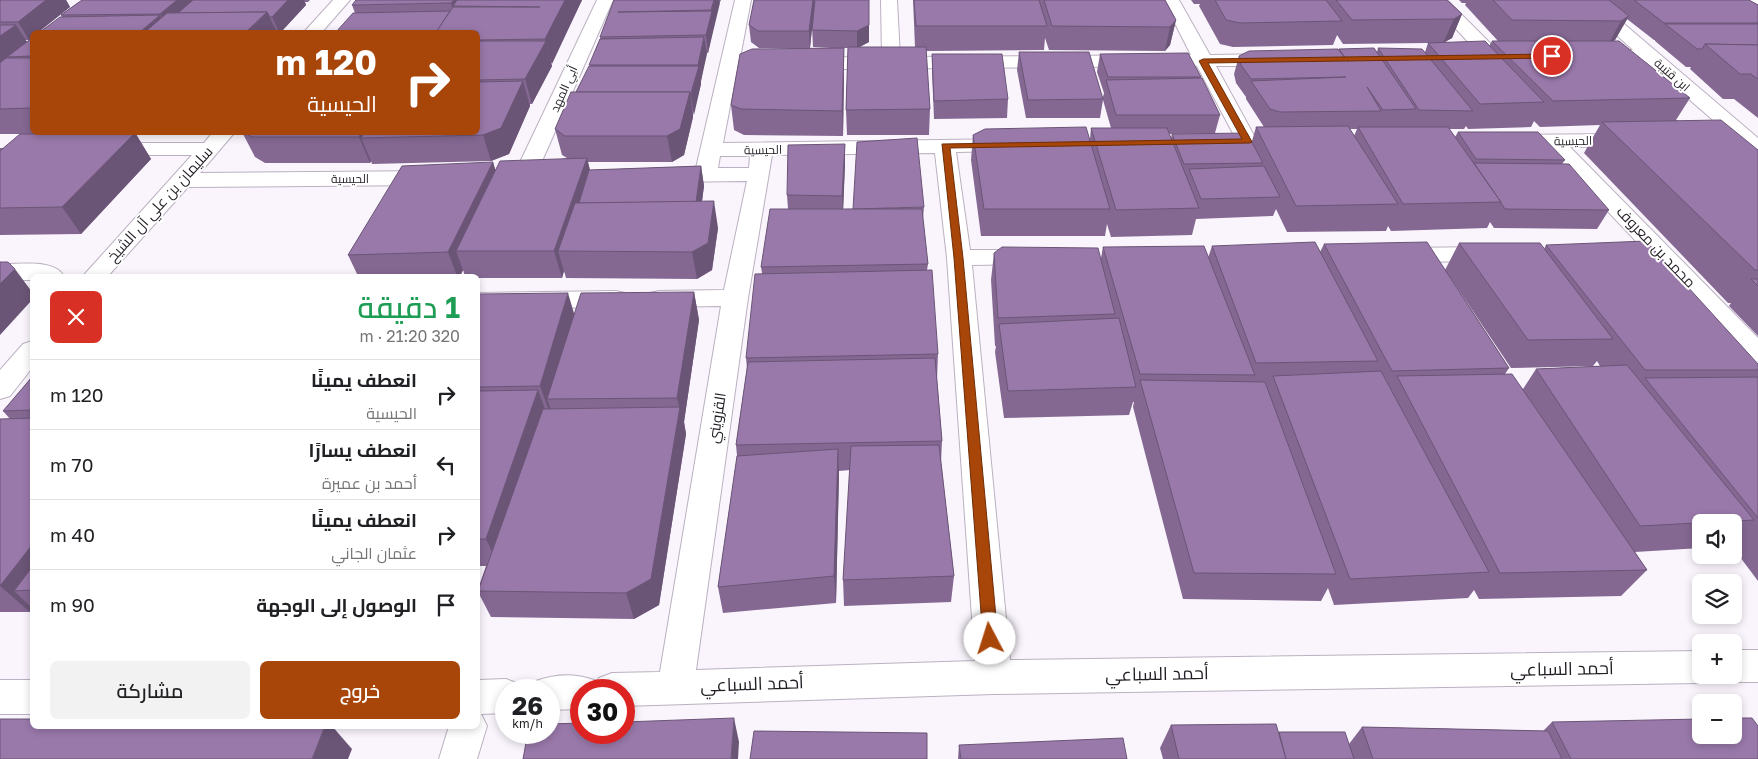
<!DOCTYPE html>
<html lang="ar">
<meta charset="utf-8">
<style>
body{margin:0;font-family:"Golos Text",Cairo,sans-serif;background:#f2f2f2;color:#202124;direction:rtl;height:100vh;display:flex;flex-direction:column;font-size:19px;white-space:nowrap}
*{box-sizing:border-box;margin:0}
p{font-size:16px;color:#757577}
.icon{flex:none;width:28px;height:28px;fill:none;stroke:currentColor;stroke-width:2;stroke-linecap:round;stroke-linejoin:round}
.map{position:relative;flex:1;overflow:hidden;direction:ltr}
.sheet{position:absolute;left:30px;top:274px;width:450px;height:455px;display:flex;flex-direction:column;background:#fff;border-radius:8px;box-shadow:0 2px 8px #0003;direction:rtl}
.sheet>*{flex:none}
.banner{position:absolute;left:30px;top:30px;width:450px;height:105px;border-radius:8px;box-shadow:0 2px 8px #0003;direction:rtl;background:#a84509;color:#fff;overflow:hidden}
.fabs{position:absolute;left:1692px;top:514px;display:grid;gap:10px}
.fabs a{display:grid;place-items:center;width:50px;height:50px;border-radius:8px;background:#fff;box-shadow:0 2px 8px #0003;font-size:25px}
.speed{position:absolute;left:495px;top:679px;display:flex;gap:10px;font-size:25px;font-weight:700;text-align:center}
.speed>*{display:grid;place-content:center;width:65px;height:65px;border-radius:50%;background:#fff;box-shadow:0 2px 8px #0003;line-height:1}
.speed small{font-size:12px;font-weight:400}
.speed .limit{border:8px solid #d22;background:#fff;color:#111}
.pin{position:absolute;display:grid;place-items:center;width:42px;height:42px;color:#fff;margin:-21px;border:2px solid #fff;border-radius:50%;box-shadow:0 1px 5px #0007}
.me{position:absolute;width:55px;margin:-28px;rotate:355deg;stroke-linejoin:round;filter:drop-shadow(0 0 4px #0008)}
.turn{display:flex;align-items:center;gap:18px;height:105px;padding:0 20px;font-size:22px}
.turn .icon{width:65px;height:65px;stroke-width:2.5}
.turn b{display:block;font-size:35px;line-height:42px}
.round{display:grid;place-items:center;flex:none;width:52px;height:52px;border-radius:8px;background:#f2f2f2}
.head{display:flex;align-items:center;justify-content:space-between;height:85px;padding:0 20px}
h1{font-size:30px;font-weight:600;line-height:38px;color:#1e9e55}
.primary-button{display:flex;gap:10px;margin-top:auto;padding:10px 20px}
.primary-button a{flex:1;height:58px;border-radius:8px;background:#a84509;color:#fff;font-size:20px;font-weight:600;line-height:58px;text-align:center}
.primary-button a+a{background:#f2f2f2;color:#202124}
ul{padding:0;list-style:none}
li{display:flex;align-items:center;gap:15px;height:70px;padding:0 20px;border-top:1px solid #e0e0e0}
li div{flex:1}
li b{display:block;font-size:19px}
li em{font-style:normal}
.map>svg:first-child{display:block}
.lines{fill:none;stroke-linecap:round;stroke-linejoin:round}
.minor-casing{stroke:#bbb0c1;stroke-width:2}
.minor{fill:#fff;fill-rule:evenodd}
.wall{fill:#846892;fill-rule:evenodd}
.shaded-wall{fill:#6b5577}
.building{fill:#9979aa;stroke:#6b5577}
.route{fill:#a84509;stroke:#6d2d06}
.labels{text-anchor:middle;stroke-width:4;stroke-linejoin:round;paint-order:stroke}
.far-street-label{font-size:12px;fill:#231e25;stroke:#fff}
.street-label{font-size:15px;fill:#231e25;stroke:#fff}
.near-street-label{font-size:18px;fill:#231e25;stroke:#fff}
</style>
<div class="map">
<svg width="1758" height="759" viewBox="0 0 1758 759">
<rect width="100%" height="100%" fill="#faf5fd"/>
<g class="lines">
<g class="minor-casing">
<g id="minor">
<polygon points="333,0 350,0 322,32 304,32"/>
<polygon points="597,0 613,0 535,177 532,182 524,184 516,182 513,177"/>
<path d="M735 0H751L740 58 882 57 881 0H897L900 57 1191 55 1163 0H1179L1210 55 1275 54 1282 56 1284 60 1282 64 1275 66H1216L1257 141 1254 145 1247 147 1240 145 1237 141 1197 66 737 70 723 143 1011 139 1018 141 1021 145 1018 149 1011 151 956 152 970 250H1032L1041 252 1044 257 1041 262 1032 264 972 265 1010 660 1701 651V675H1715L1714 679 1701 683 994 694 624 706V690H581V709L549 710V690H532L536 681C555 674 575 673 594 680L596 685 599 678 612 673 660 672 721 306 659 307 650 305 646 299 650 293 659 291 724 290 747 181 665 182 657 180 654 175 657 170 696 168ZM935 153 947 258 975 661 696 670 748 298 772 155ZM720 156H750L749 168H718Z"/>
<polygon points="1429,0 1447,0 1499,52 1501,56 1499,60 1492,62 1485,60"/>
<polygon points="1578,0 1596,0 1758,138 1758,155 1751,153 1646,62 1593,60 1591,56 1593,52 1633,50"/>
<polygon points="1745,0 1758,0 1758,9 1752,8"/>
<polygon points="213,132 235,132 200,173 432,171 440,173 443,178 440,183 432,185 188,187 108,276 83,276 192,155 106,155 99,153 95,149 99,145 106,143 204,143"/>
<polygon points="1628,134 1635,136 1638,140 1635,144 1628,146 1570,147 1758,338 1758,363 1749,361 1547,147 1509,147 1502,145 1499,141 1502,137 1509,135"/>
<polygon points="1492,247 1500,249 1504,254 1500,259 1492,261 1397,262 1389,260 1385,255 1389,250 1397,248"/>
<path d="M0 264C19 265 53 258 64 276H32V280H0Z"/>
<polygon points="616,291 625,293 629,299 625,305 616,307 478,309 478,293"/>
<polygon points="32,341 32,368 10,396 0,399 0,370 23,344"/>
<polygon points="1734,650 1758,650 1758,682 1734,682 1721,677 1720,675 1734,675"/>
<polygon points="506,679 519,684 522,690 506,690 506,713 481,714 487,726 477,759 439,759 449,726 478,726 478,680"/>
<rect x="0" y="680" width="32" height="34"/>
</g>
</g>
<use href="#minor" class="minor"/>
</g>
<g class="wall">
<polygon points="0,0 68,0 66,0 70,7 29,40 25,40 27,42 32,38 32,132 66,132 64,133 72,133 71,132 189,132 188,134 136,134 151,159 81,234 0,235 0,148 4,148 20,134 0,134 0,63 8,58 8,57 0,63"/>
<polygon points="82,0 310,0 308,2 305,2 306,5 281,32 40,32 62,17 61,15"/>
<polygon points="582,0 551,64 552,66 532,104 530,104 530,106 509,154 491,161 372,164 371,161 370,163 265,163 255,157 242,132 478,132 478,32 355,13 352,5"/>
<polygon points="614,0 721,0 720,2 719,2 708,53 706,53 701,81 701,84 693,115 693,117 684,155 672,162 588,162 590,170 701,166 704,186 702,201 718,228 712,270 697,279 566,278 564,271 562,278 478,278 478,276 465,276 463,270 460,276 358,276 348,255 493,162 495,170 567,158 562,155 555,129 576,92 590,66"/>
<path d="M754 0H869V42L860 47H915L913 0H1165L1176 20 1170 45 1165 51 1049 50 1045 38 1044 50 926 51 930 109 929 135H847L846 110 848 48H844V72L843 136 744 135 734 130 731 105 804 48H759L751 42 749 25ZM812 27 813 47 831 48H810Z"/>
<path d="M1191 0H1447L1462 14 1452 38 1445 42 1489 46 1492 41H1498L1465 5 1466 3H1462L1459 0H1749L1758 5V118L1734 99H1723L1690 69 1691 67H1686L1655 41V40H1654L1627 19 1615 40 1613 41 1690 98 1676 120 1758 150V336L1729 306 1731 303H1728L1584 153 1600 125 1540 127 1534 121 1531 127 1468 129 1466 126 1464 129H1449L1455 137 1458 132 1565 160 1562 164 1609 210 1597 229 1494 228 1490 222 1487 228 1391 231 1388 226 1386 231 1287 232 1276 209 1273 216 1196 219 1192 235 1111 237 1107 224 1105 236H981L971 160 973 135 1090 139 1091 128H1111L1103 100 1100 118H1026L1017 70 1019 52 1103 97 1104 93 1097 72 1100 54 1201 77V78L1220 115 1215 133 1252 141 1256 127H1264L1246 99V97L1236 83 1234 74 1239 56 1339 51V49L1377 52 1378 48 1425 52 1428 43 1343 44 1337 35 1333 45 1233 47 1220 44 1199 6 1200 4H1194ZM1350 129H1357L1354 136ZM1212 133 1172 134 1171 138 1169 134Z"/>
<polygon points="932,54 1008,99 1007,118 934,119 932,72"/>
<polygon points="845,144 845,163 843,209 924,207 923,218 928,264 927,270 938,354 937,379 942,441 941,462 954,576 951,602 844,606 843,580 850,470 839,471 836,603 723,613 718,587 737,456 736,445 747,368 746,358 762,273 761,267 788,209 787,195"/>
<path d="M1459 243 1544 249 1546 245 1758 364V581L1734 549V522H1701V548L1635 552 1647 570 1621 596 1479 599 1474 590 1468 598 1334 605 1328 588 1321 601 1183 599 1133 407 1134 402H1133L1129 415 1004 418 995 352 996 346H995L991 280 994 253 1101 258 1103 247 1208 258 1212 246 1320 252 1324 244 1445 270ZM1448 274 1511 368 1593 366 1597 361 1600 366 1536 369 1523 389 1505 374 1509 368Z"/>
<polygon points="694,292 699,320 684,422 686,434 659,605 634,619 491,617 478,592 478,589 486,566 478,566 478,294 574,313"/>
<polygon points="32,377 32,608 30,612 0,612 0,419 10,419 3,411"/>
<polygon points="1552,722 1758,759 1163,759 1160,748 1171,725 1278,732 1349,744 1362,727 1543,731"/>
<polygon points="959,745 961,759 958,759"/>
</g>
<g class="shaded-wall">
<polygon points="46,0 66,0 70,7 38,32 32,32 32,37 29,40 18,22"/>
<polygon points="177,0 208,0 170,32 160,14"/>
<polygon points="288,0 304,0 306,5 281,32 279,32 272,17"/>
<polygon points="454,0 477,0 453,6 459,26 459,27 451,3"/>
<polygon points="565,0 582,0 552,64 545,39"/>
<polygon points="714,0 719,0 720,3 708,53 706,35"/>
<polygon points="813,0 814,0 814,9 810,48 809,31"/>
<polygon points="869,0 869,42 857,48 857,31"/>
<polygon points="267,12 277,32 246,32"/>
<polygon points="1462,14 1452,38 1443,43 1454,19"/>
<polygon points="160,15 169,32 140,32"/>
<polygon points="1629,16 1615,40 1608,45 1621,21"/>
<polygon points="1176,20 1170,45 1165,51 1170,27"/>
<polygon points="16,25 27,42 0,63 0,36"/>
<polygon points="704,37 707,54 701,81 701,84 694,115 691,96 698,67 698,65"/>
<polygon points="546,41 552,66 532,104 525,79"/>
<polygon points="844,48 844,72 843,136 842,111"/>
<polygon points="523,81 530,106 509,154 491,161 483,135"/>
<polygon points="690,92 693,117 684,155 672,162 667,136"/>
<polygon points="362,132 389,132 361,138 371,161 370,163 359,137"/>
<polygon points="135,133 151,159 81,234 62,207"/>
<polygon points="845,144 845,163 843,215 842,196"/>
<polygon points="587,158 593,184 558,251 564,271 562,278 554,251"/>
<polygon points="493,162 501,188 456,251 463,270 460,276 457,276 448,252"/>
<polygon points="701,166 704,186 699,224 696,204"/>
<polygon points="714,201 718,228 712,270 697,279 692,252"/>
<polygon points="15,269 32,292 32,300 0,335 0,284"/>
<polygon points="694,292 699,320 684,422 686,434 659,605 634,619 626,593 680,410 677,398"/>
<polygon points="568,293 576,320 547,399 551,410 550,414 540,386"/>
<polygon points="538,390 548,417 498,565 486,539"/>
<polygon points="838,449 839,476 836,603 834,576"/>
<polygon points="32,545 32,590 14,591 32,608 30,612 0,586"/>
<polygon points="734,718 739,742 738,759 731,759"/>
<polygon points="325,726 332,726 352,749 348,759 312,759"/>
</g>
<g class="building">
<polygon points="0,0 46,0 18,22 0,22"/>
<polygon points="82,0 177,0 160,14 61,15"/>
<polygon points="193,0 288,0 272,17 270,17 267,12 178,13"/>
<polygon points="356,0 454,0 451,3 352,5"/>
<polygon points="457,0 565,0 545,39 478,40 478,32 436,32 453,7 540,7 453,6"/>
<polygon points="614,0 714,0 711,10 618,12 712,11 706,35 600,37"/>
<polygon points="754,0 813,0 809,31 758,31 749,25"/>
<polygon points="815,0 869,0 869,25 857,31 812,30"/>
<polygon points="914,0 1039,0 1047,26 916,26"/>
<polygon points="1044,0 1165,0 1176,20 1170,27 1052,26"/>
<polygon points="1215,0 1326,0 1342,21 1240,23 1226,20"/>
<polygon points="1336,0 1447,0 1462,14 1454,19 1352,20"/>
<polygon points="1493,0 1609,0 1629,16 1621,21 1512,20"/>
<polygon points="1634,0 1749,0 1758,5 1758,23 1664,23"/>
<polygon points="450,11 436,32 336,32 353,13"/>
<polygon points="267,12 246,32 145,32 167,13"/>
<polygon points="160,15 140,32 40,32 60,17"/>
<polygon points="1665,24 1758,24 1758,45 1705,44 1702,49 1697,49"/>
<polygon points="0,25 16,25 0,36"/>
<polygon points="704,37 698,65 589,65 600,39"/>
<polygon points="32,38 32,56 7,57"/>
<polygon points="478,41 546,41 525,79 478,80"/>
<polygon points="1485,41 1544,102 1480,104 1428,43"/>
<polygon points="1492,41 1619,41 1690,98 1553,101"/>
<polygon points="1705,44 1758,45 1758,79 1751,74 1740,74"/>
<polygon points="848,47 926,47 930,109 846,110"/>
<polygon points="844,48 842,111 741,109 731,105 740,54 752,49"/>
<polygon points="1374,48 1416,109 1383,110 1367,87 1381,111 1280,112 1270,109 1251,81 1346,77 1251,79 1241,65 1239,56 1249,51 1338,49 1348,62 1339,49"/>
<polygon points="1378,48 1422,49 1473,111 1419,110"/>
<polygon points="1019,52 1089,52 1103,99 1028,100"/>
<polygon points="1188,53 1201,77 1108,77 1100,54"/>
<polygon points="932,54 1002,54 1008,99 934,101"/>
<polygon points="6,58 32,58 32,108 0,109 0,63"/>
<polygon points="589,66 699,66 690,96 690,92 576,92"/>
<polygon points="1202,78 1220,115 1116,115 1106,80"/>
<polygon points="523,81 501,128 483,135 361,138 365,132 478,132 478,82"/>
<polygon points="571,92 690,92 680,129 667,136 565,136 555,129"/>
<polygon points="1721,120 1758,150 1758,270 1755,270 1602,122"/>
<polygon points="1348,126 1398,204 1296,206 1256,127"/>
<polygon points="1086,127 1110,209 984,209 973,135 985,129"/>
<polygon points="1358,127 1448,127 1501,202 1403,204"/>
<polygon points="1091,128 1167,128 1199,208 1116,210"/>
<polygon points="243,132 362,132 359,137 252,137"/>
<polygon points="1458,132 1538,132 1565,160 1476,159"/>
<polygon points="135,133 62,207 0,208 0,151 20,134"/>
<polygon points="1247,133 1263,163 1184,164 1172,134"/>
<polygon points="917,138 924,207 853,209 857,142"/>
<polygon points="845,144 842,196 787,195 788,145"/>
<polygon points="587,158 554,251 456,251 500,161"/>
<polygon points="493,162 448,252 348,255 402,166"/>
<polygon points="1474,163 1569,164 1609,210 1505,209 1501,203 1501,202"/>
<polygon points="701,166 696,202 579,203 589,170"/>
<polygon points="1264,166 1280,197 1201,199 1189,169"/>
<polygon points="714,201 708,243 692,252 558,251 575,203"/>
<polygon points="770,209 922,209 928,264 761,267"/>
<polygon points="1646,241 1758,364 1758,370 1645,370 1546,245"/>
<polygon points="1315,242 1378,361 1256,363 1212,246"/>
<polygon points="1427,242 1509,368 1392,371 1324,244"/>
<polygon points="1459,243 1540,243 1613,339 1528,340"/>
<polygon points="1204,246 1255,375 1140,374 1103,247"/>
<polygon points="1002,247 1098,248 1115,314 998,318 994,253"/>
<polygon points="0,262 8,262 15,269 0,284"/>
<polygon points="932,270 938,354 746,358 755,274"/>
<polygon points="1751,279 1758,279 1758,286"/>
<polygon points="694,292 677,398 547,399 581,293"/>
<polygon points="568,293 540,386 478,387 478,294"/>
<polygon points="1119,318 1136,387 1008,391 999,324"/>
<polygon points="935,358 942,441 736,445 748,362"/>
<polygon points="1627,365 1754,520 1640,526 1536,369"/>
<polygon points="1381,371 1489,572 1350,579 1273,376"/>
<polygon points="1512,374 1647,570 1500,573 1397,376"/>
<polygon points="32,377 32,410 3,411"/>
<polygon points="1758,377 1758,518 1645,378"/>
<polygon points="1140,380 1265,382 1336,574 1194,573"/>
<polygon points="538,390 486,539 478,539 478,391"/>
<polygon points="680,407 651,579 626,593 478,591 543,409"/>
<polygon points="32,418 32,545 0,586 0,419"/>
<polygon points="939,445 954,576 843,580 851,446"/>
<polygon points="838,449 834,576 718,587 737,456"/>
<polygon points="32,567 32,590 14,591"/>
<polygon points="734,718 731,759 523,759 528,732 549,732 549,724 581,723 581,732 624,732 624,722"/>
<polygon points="1734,718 1752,718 1758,726 1758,759 1571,759 1552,722 1701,719 1701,735 1734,735"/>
<polygon points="0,719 32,719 32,726 325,726 312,759 0,759"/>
<polygon points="1276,724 1286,759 1179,759 1171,725"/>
<polygon points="1362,727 1548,731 1562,759 1373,759"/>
<polygon points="754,731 927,733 927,759 750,759"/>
<polygon points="1279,732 1345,732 1354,759 1286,759"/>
<polygon points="1123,738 1127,759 961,759 959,745"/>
</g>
<polygon class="route" points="1552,54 1555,56 1554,58 1208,63 1252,142 1250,143 950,148 963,258 998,639 996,643 990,645 985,643 983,639 954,258 942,144 1242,139 1199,61 1203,59"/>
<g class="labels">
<g class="far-street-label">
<text transform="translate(1672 75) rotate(41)" y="4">ابن قتيبة</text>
<text transform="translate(564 89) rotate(-66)" y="4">أبي المهد</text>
<text transform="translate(1573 141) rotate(-1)" y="4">الحيسية</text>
<text transform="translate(763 150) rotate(-1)" y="4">الحيسية</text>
<text x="350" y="183">الحيسية</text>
</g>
<g class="street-label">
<text transform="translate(160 204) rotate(-48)" y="5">سليمان بن علي آل الشيخ</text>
<text transform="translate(1656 247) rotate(46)" y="5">محمد بن معروف</text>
<text transform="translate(717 418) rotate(-81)" y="5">القزويني</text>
</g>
<g class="near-street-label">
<text transform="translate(1562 669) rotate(-1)" y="6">أحمد السباعي</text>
<text transform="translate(1157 674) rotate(-1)" y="6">أحمد السباعي</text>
<text transform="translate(752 684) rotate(-2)" y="6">أحمد السباعي</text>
</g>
</g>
</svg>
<div class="fabs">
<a><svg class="icon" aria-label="sound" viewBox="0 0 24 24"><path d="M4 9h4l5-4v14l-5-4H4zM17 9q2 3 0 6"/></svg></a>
<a><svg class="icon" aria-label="layers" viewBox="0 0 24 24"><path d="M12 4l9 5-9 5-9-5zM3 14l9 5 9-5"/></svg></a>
<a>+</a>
<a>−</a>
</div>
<div class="speed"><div>26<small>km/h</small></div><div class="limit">30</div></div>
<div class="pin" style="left:1552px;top:56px;background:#d93025"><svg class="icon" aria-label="arrive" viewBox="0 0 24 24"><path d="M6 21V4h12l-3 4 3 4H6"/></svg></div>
<svg class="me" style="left:990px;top:639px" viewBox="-20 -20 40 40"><circle r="19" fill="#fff"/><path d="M0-13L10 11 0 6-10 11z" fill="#a84509"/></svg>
<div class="banner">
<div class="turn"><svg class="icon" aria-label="right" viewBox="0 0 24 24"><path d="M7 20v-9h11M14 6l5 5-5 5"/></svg><div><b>120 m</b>الحيسية</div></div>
</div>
<section class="sheet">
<div class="head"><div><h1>1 دقيقة</h1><p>320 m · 21:20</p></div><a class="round" style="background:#d93025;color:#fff"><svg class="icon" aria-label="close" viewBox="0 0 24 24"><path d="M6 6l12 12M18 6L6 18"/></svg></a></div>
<ul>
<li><svg class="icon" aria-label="right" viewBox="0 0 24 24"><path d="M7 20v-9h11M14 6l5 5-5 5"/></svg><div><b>انعطف يمينًا</b><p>الحيسية</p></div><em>120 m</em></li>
<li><svg class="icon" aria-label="left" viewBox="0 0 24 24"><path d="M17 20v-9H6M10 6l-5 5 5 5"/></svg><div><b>انعطف يسارًا</b><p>أحمد بن عميرة</p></div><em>70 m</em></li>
<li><svg class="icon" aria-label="right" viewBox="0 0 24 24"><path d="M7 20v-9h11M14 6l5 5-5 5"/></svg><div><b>انعطف يمينًا</b><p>عثمان الجاني</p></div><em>40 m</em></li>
<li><svg class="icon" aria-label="arrive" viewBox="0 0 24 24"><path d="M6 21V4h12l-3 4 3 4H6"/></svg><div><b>الوصول إلى الوجهة</b></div><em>90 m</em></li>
</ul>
<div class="primary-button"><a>خروج</a><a>مشاركة</a></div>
</section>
</div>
